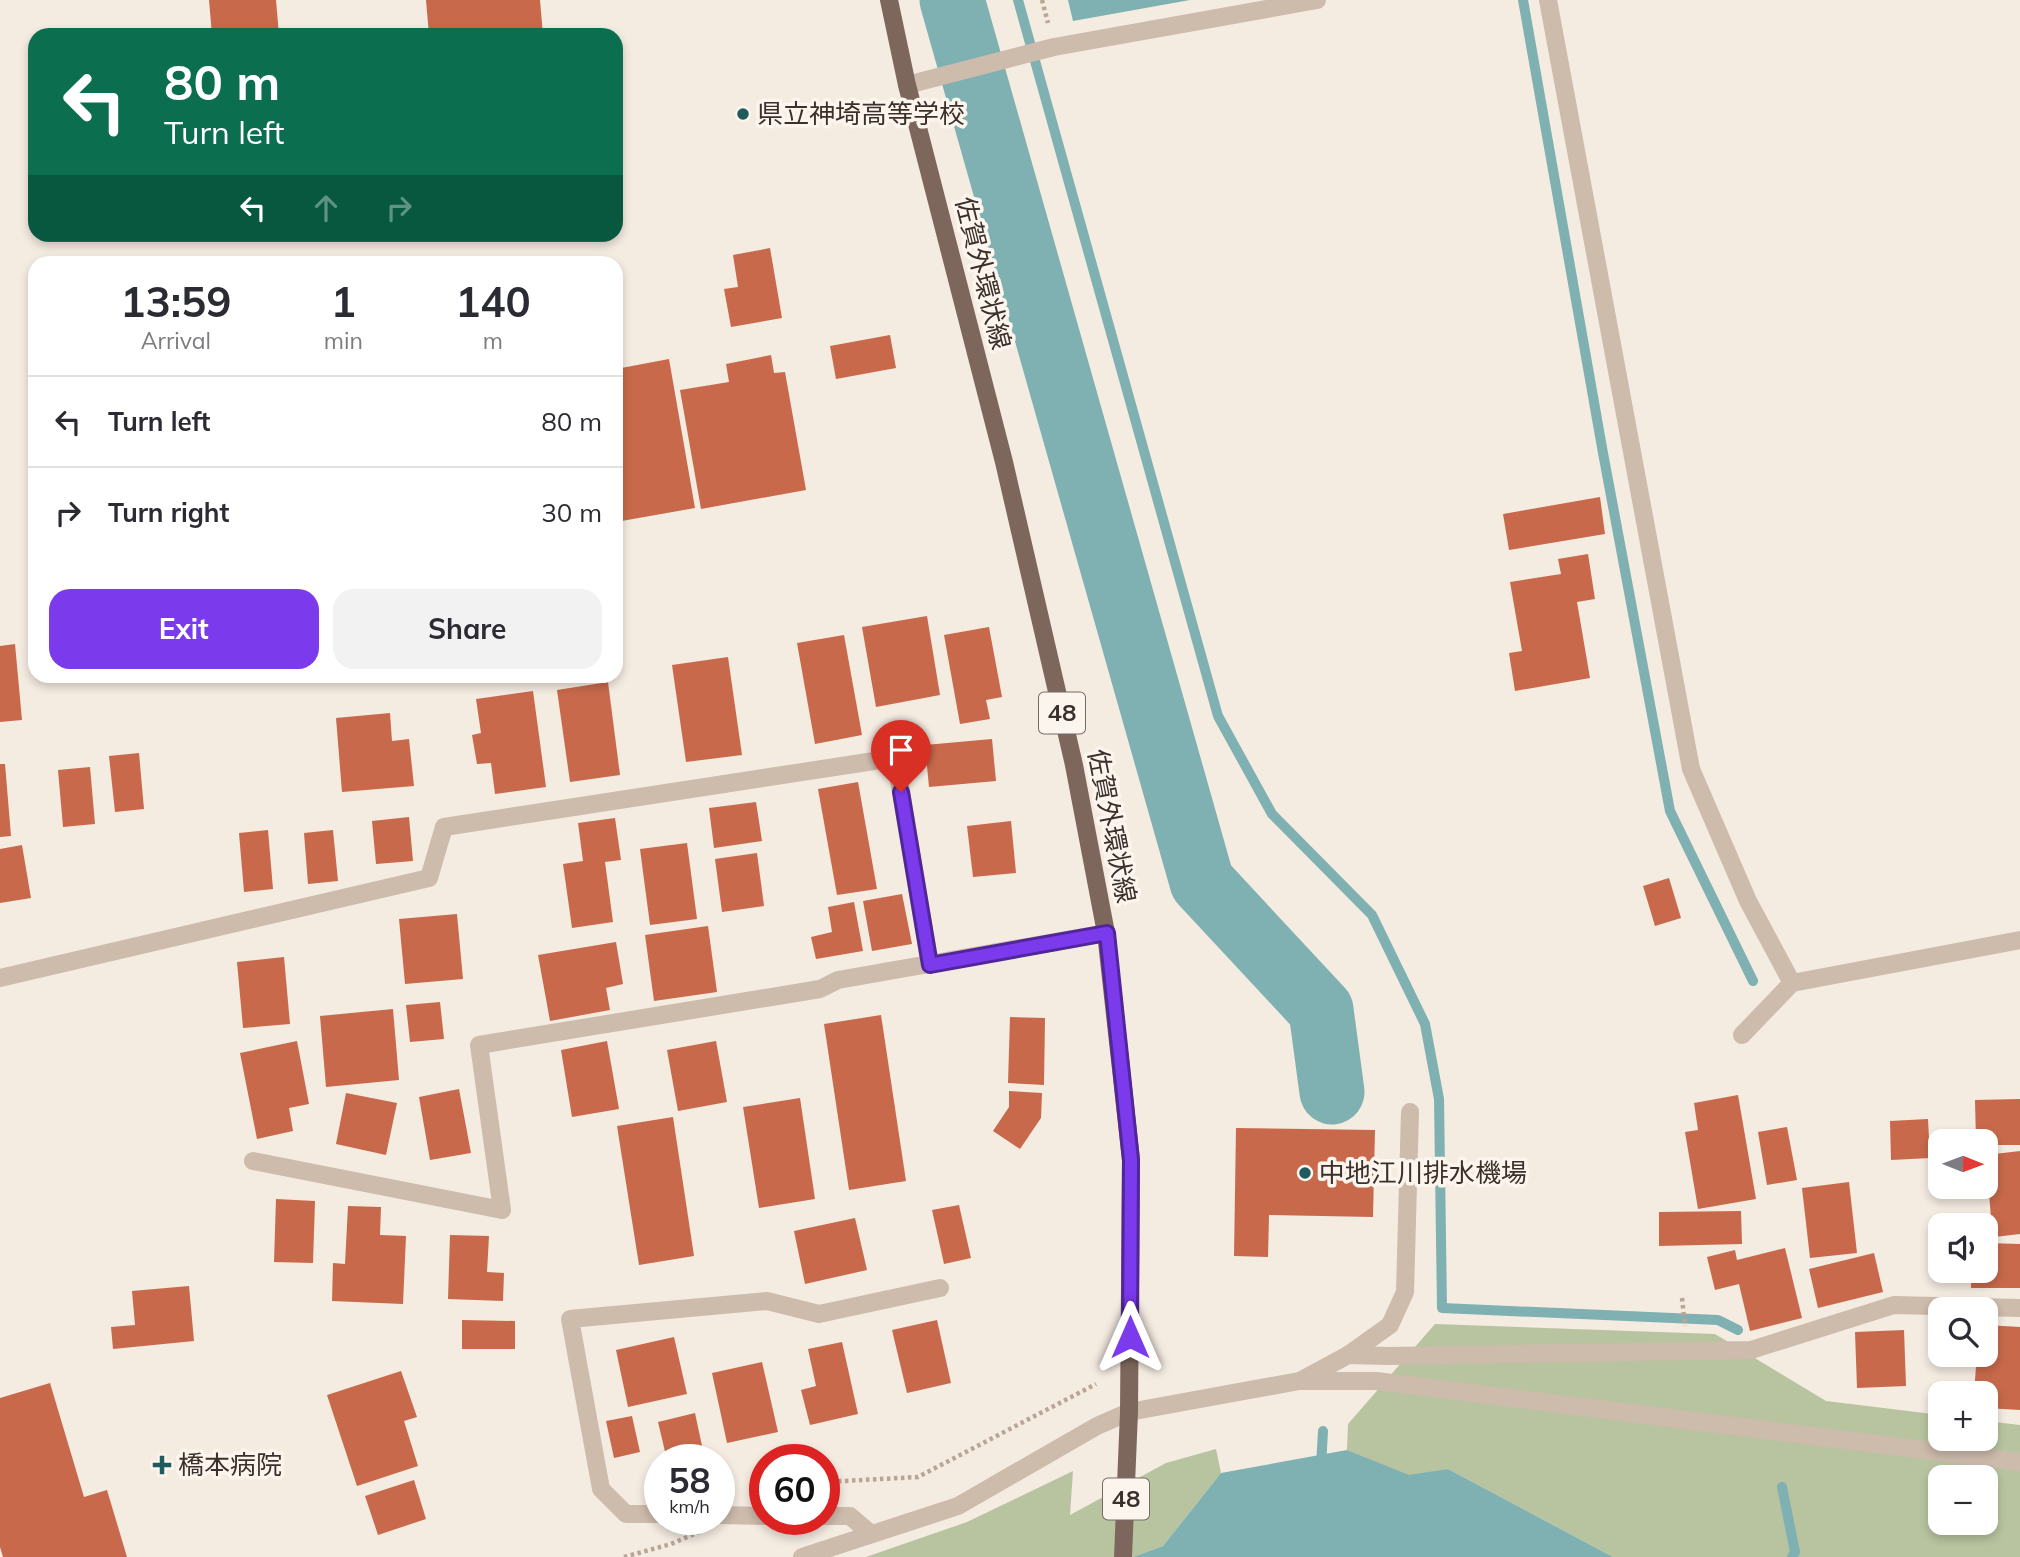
<!DOCTYPE html>
<meta charset="utf-8">
<style>
body{margin:0;font-family:Mulish,"Noto Sans JP",sans-serif;background:#f2f2f3;color:#2b2b33;height:100vh;display:flex;flex-direction:column;font-size:26px;white-space:nowrap}
*{box-sizing:border-box;margin:0}
p{font-size:23px;color:#7c7c81}
.icon{flex:none;width:38px;height:38px;fill:none;stroke:currentColor;stroke-width:2;stroke-linecap:round;stroke-linejoin:round}
.map{position:relative;flex:1;overflow:hidden}
.drawer{position:absolute;left:28px;top:256px;width:595px;height:427px;display:flex;flex-direction:column;background:#fff;border-radius:21px;box-shadow:0 4px 10px #0003}
.drawer>*{flex:none}
.guide{position:absolute;left:28px;top:28px;width:595px;height:214px;border-radius:21px;box-shadow:0 4px 10px #0003;background:#0b6e4f;color:#fff;overflow:hidden}
.needle{width:46px;rotate:91deg}
.controls{position:absolute;left:1928px;top:1129px;display:grid;gap:14px}
.controls a{display:grid;place-items:center;width:70px;height:70px;border-radius:14px;background:#fff;box-shadow:0 4px 10px #0003;font-size:35px}
.speed{position:absolute;left:644px;top:1444px;display:flex;gap:14px;font-size:35px;font-weight:700;text-align:center}
.speed>*{display:grid;place-content:center;width:91px;height:91px;border-radius:50%;background:#fff;box-shadow:0 4px 10px #0003;line-height:1}
.speed small{font-size:18px;font-weight:400}
.speed .limit{border:10px solid #d22;background:#fff;color:#111}
.pin{position:absolute;display:grid;place-items:center;width:60px;height:60px;color:#fff;margin:-72px -30px;border-radius:50% 50% 50% 0;rotate:-45deg;box-shadow:0 0 7px #0007}
.pin .icon{rotate:45deg}
.me{position:absolute;width:77px;margin:-38px;rotate:0deg;stroke-linejoin:round;filter:drop-shadow(0 0 5px #0008)}
.turn{display:flex;align-items:center;gap:24px;height:147px;padding:0 21px;font-size:32px}
.turn .icon{width:91px;height:91px;stroke-width:2.5}
.turn b{display:block;font-size:49px;line-height:60px}
.lanes{display:flex;align-items:center;height:66px;padding:0 21px;background:#0003;justify-content:center;gap:35px;direction:ltr}
.lanes .off{opacity:.35}
.eta{display:flex;justify-content:space-evenly;align-items:center;height:119px;text-align:center}
.eta b{font-size:42px;font-weight:700;line-height:49px}
.cta{display:flex;gap:14px;margin-top:auto;padding:14px 21px}
.cta a{flex:1;height:80px;border-radius:21px;background:#7c3aed;color:#fff;font-size:28px;font-weight:700;line-height:80px;text-align:center}
.cta a+a{background:#f2f2f3;color:#2b2b33}
ul{padding:0;list-style:none}
li{display:flex;align-items:center;gap:21px;height:91px;padding:0 21px;border-top:2px solid #e1e1e2}
li div{flex:1}
li b{display:block;font-size:26px}
li em{font-style:normal}
.map>svg:first-child{display:block}
.green{fill:#b8c4a0;fill-rule:evenodd}
.water{fill:#7fb0b2}
.lines{fill:none;stroke-linecap:round;stroke-linejoin:round}
.stream{stroke:#7fb0b2;stroke-width:10}
.river{stroke:#7fb0b2;stroke-width:65}
.building{fill:#c8694b}
.path{stroke:#b9a596;stroke-width:4.5;stroke-dasharray:3.5 3.5;stroke-linecap:butt}
.minor{stroke:#cdbbac;stroke-width:18}
.major{stroke:#7d675c;stroke-width:18}
.route-casing{stroke:#51269a;stroke-width:18}
.route{stroke:#7c3aed;stroke-width:12}
.poi-dot{fill:#1f5a5e;stroke:#fbf5ee;stroke-width:2.5}
.labels{text-anchor:middle;stroke-width:7;stroke-linejoin:round;paint-order:stroke}
.shield{fill:#fbf5ee;stroke:#756b66;stroke-width:2}
.shield-label{font-size:24px;font-weight:bold;fill:#3b302b}
.poi-label{font-size:26px;fill:#3b302b;stroke:#fbf5ee;text-anchor:start}
.street-label{font-size:26px;fill:#3b302b;stroke:#fbf5ee}
</style>
<div class="map">
<svg width="2020" height="1557" viewBox="0 0 2020 1557">
<rect width="100%" height="100%" fill="#f4ebe1"/>
<g class="green">
<path d="M1435 1324 1715 1334 1826 1401 1941 1415V1438H1986V1421L2020 1425V1557H1613L1448 1469 1409 1476 1347 1450 1348 1424ZM1941 1477H1986V1522H1941Z"/>
<polygon points="1216,1449 1221,1473 1163,1546 1133,1557 866,1557 967,1522 1073,1471 1070,1515 1166,1463"/>
</g>
<g class="water">
<polygon points="1068,0 1190,0 1073,21"/>
<polygon points="1347,1450 1409,1475 1448,1469 1613,1557 1133,1557 1163,1546 1221,1473"/>
</g>
<g class="lines">
<g class="stream">
<polyline points="1018,0 1218,716 1272,814 1372,915 1425,1024 1439,1099 1442,1308 1718,1320 1738,1330"/>
<polyline points="1523,0 1603,453 1670,811 1753,981"/>
<polyline points="1321,1467 1323,1431"/>
<polyline points="1782,1487 1795,1552 1792,1557"/>
</g>
<polyline class="river" points="952,0 1202,882 1321,1010 1332,1092"/>
</g>
<g class="building">
<polygon points="209,0 276,0 279,35 212,35"/>
<polygon points="426,0 540,0 543,35 429,35"/>
<polygon points="770,248 782,318 731,327 724,289 738,287 733,255"/>
<polygon points="890,335 896,368 836,379 830,346"/>
<polygon points="771,355 774,373 785,372 806,490 701,509 680,390 729,382 726,364"/>
<polygon points="669,359 695,508 616,522 616,466 621,466 616,438 616,369"/>
<polygon points="1600,497 1605,534 1509,550 1503,514"/>
<polygon points="1588,554 1595,599 1577,602 1590,678 1515,691 1509,653 1522,651 1510,582 1561,574 1558,559"/>
<polygon points="927,616 940,695 876,707 862,627"/>
<polygon points="989,627 1002,697 986,700 990,719 960,724 944,635"/>
<polygon points="844,635 862,735 815,744 797,643"/>
<polygon points="15,644 22,720 0,722 0,646"/>
<polygon points="728,657 742,755 686,762 672,665"/>
<polygon points="85,676 133,676 133,677 86,683"/>
<polygon points="608,682 620,775 570,782 557,690"/>
<polygon points="533,691 546,787 495,794 491,763 477,764 472,735 481,733 476,699"/>
<polygon points="390,713 392,741 409,739 414,786 342,792 336,718"/>
<polygon points="992,739 996,781 929,787 925,745"/>
<polygon points="139,753 144,809 115,812 109,756"/>
<polygon points="0,764 5,764 11,836 0,837"/>
<polygon points="90,767 95,824 63,827 58,770"/>
<polygon points="858,782 877,889 837,895 818,789"/>
<polygon points="756,802 762,841 714,848 709,808"/>
<polygon points="409,817 413,861 376,864 372,821"/>
<polygon points="615,818 621,860 605,862 613,922 572,928 563,864 583,861 578,823"/>
<polygon points="1011,821 1016,873 973,877 967,826"/>
<polygon points="268,830 273,889 244,892 239,833"/>
<polygon points="333,830 338,881 308,884 304,833"/>
<polygon points="687,843 697,919 650,925 640,849"/>
<polygon points="22,845 31,898 0,903 0,849"/>
<polygon points="757,853 764,906 722,912 715,859"/>
<polygon points="1669,878 1681,918 1655,926 1643,886"/>
<polygon points="902,894 912,944 872,951 863,901"/>
<polygon points="854,902 863,951 816,959 811,937 832,932 828,907"/>
<polygon points="457,914 463,979 405,984 399,919"/>
<polygon points="708,926 717,992 654,1001 645,935"/>
<polygon points="616,942 623,984 606,988 610,1010 550,1021 538,955"/>
<polygon points="284,957 290,1024 243,1028 237,962"/>
<polygon points="440,1002 444,1039 410,1042 406,1005"/>
<polygon points="393,1009 399,1080 326,1087 320,1016"/>
<polygon points="881,1015 906,1181 849,1190 824,1024"/>
<polygon points="1010,1017 1045,1018 1044,1085 1008,1083"/>
<polygon points="297,1041 309,1104 289,1108 293,1131 257,1139 240,1053"/>
<polygon points="607,1041 619,1109 572,1117 561,1050"/>
<polygon points="716,1041 727,1102 678,1111 667,1050"/>
<polygon points="459,1089 471,1153 430,1160 419,1097"/>
<polygon points="1009,1091 1042,1093 1041,1118 1020,1149 993,1131 1009,1107"/>
<polygon points="346,1093 397,1103 386,1155 336,1144"/>
<polygon points="1738,1095 1756,1199 1698,1209 1685,1132 1698,1130 1694,1103"/>
<polygon points="800,1098 815,1199 759,1208 743,1107"/>
<polygon points="2020,1099 2020,1145 1986,1145 1986,1141 1976,1141 1975,1100"/>
<polygon points="673,1117 694,1256 639,1265 617,1126"/>
<polygon points="1928,1119 1930,1158 1891,1160 1890,1121"/>
<polygon points="1787,1127 1797,1180 1767,1185 1758,1132"/>
<polygon points="1236,1128 1375,1130 1373,1217 1269,1215 1268,1257 1234,1256"/>
<polygon points="2020,1151 2020,1234 1986,1238 1986,1225 1981,1225 1980,1220 1991,1218 1986,1155"/>
<polygon points="1849,1182 1857,1253 1810,1258 1802,1188"/>
<polygon points="276,1199 315,1201 313,1263 274,1262"/>
<polygon points="959,1205 971,1258 944,1264 932,1210"/>
<polygon points="348,1206 381,1207 380,1235 406,1236 403,1304 332,1301 333,1263 345,1264"/>
<polygon points="1741,1211 1742,1244 1659,1246 1659,1212"/>
<polygon points="855,1218 867,1270 805,1284 794,1231"/>
<polygon points="450,1235 489,1236 487,1272 504,1273 503,1301 448,1299"/>
<polygon points="1986,1243 2020,1244 2020,1288 1971,1288 1971,1270 1986,1270"/>
<polygon points="1785,1248 1802,1318 1750,1331 1739,1284 1715,1290 1707,1257 1735,1250 1737,1260"/>
<polygon points="1874,1253 1883,1292 1818,1308 1809,1269"/>
<polygon points="189,1286 194,1341 113,1349 111,1327 135,1325 132,1291"/>
<polygon points="462,1320 515,1321 515,1349 462,1349"/>
<polygon points="937,1320 951,1383 907,1393 892,1330"/>
<polygon points="1986,1325 2020,1327 2020,1410 1986,1408 1986,1393 1974,1393 1977,1354 1986,1354"/>
<polygon points="1904,1330 1906,1386 1857,1388 1855,1332"/>
<polygon points="674,1337 687,1394 628,1407 616,1350"/>
<polygon points="842,1342 858,1414 810,1425 801,1390 816,1386 808,1349"/>
<polygon points="762,1362 778,1432 727,1443 712,1373"/>
<polygon points="401,1371 417,1417 404,1421 418,1466 357,1486 327,1395"/>
<polygon points="50,1383 84,1497 107,1490 127,1557 3,1557 0,1547 0,1398"/>
<polygon points="695,1413 705,1460 667,1460 658,1422"/>
<polygon points="632,1416 640,1452 614,1458 606,1421"/>
<polygon points="414,1480 426,1519 378,1535 365,1496"/>
</g>
<g class="lines">
<g class="path">
<polyline points="1042,0 1048,23"/>
<polyline points="1682,1298 1685,1326"/>
<polyline points="824,1482 918,1477 1096,1384"/>
<polyline points="624,1557 671,1544 699,1532"/>
</g>
<g class="minor">
<polyline points="1548,0 1691,769 1748,901 1792,983 2020,940"/>
<polyline points="907,85 1054,47 1317,0"/>
<polyline points="0,978 429,878 444,827 887,759 897,768 930,965"/>
<polyline points="1742,1035 1792,983"/>
<polyline points="253,1161 502,1210 479,1045 820,989 838,980 1106,933"/>
<polyline points="1348,1355 1388,1356 1751,1350 1894,1305 2020,1308"/>
<polyline points="1302,1380 1348,1355 1390,1325 1405,1292 1410,1112"/>
<polyline points="660,1514 626,1514 601,1489 570,1319 767,1301 819,1314 940,1288"/>
<polyline points="719,1515 765,1516"/>
<polyline points="824,1516 850,1516 871,1534"/>
<polyline points="802,1557 958,1506 1097,1426 1129,1412 1299,1381 1376,1381 2020,1462"/>
</g>
<polyline class="major" points="889,0 907,85 1004,462 1074,765 1106,933 1131,1160 1129,1412 1123,1557"/>
</g>
<g class="lines">
<g class="route-casing">
<polyline id="route" points="901,792 930,965 1107,933 1131,1160 1130,1337"/>
</g>
<use href="#route" class="route"/>
</g>
<g class="poi-dot">
<circle cx="743" cy="114" r="7"/>
<circle cx="1305" cy="1173" r="7"/>
<path d="M158.5 1454.5h7v7h7v7h-7v7h-7v-7h-7v-7h7z"/>
</g>
<g class="labels">
<g class="shield">
<rect x="1039" y="692.5" width="46" height="41" rx="5"/>
<rect x="1103" y="1478.5" width="46" height="41" rx="5"/>
</g>
<g class="shield-label">
<text x="1062" y="721">48</text>
<text x="1126" y="1507">48</text>
</g>
<g class="poi-label">
<text x="757" y="123">県立神埼高等学校</text>
<text x="1319" y="1182">中地江川排水機場</text>
<text x="178" y="1474">橋本病院</text>
</g>
<g class="street-label">
<text transform="translate(983 273) rotate(76)" y="9">佐賀外環状線</text>
<text transform="translate(1112 826) rotate(79)" y="9">佐賀外環状線</text>
</g>
</g>
</svg>
<div class="controls">
<a><svg class="needle" viewBox="-14 -14 28 28"><path d="M0-13l5 13h-10z" fill="#e53935"/><path d="M0 13l5-13h-10z" fill="#7c7c81"/></svg></a>
<a><svg class="icon" aria-label="sound" viewBox="0 0 24 24"><path d="M4 9h4l5-4v14l-5-4H4zM17 9q2 3 0 6"/></svg></a>
<a><svg class="icon" aria-label="search" viewBox="0 0 24 24"><circle cx="10" cy="10" r="6"/><path d="M15 15l6 6"/></svg></a>
<a>+</a>
<a>−</a>
</div>
<div class="speed"><div>58<small>km/h</small></div><div class="limit">60</div></div>
<div class="pin" style="left:901px;top:792px;background:#d93025"><svg class="icon" aria-label="arrive" viewBox="0 0 24 24"><path d="M6 21V4h12l-3 4 3 4H6"/></svg></div>
<svg class="me" style="left:1130px;top:1337px" viewBox="-20 -20 40 40"><path d="M0-17L14 15 0 8-14 15z" fill="#7c3aed" stroke="#fff" stroke-width="4"/></svg>
<div class="guide">
<div class="turn"><svg class="icon" aria-label="left" viewBox="0 0 24 24"><path d="M17 20v-9H6M10 6l-5 5 5 5"/></svg><div><b>80 m</b>Turn left</div></div>
<div class="lanes"><svg class="icon" aria-label="left" viewBox="0 0 24 24"><path d="M17 20v-9H6M10 6l-5 5 5 5"/></svg><svg class="icon off" aria-label="ahead" viewBox="0 0 24 24"><path d="M12 20V5M6 11l6-6 6 6"/></svg><svg class="icon off" aria-label="right" viewBox="0 0 24 24"><path d="M7 20v-9h11M14 6l5 5-5 5"/></svg></div>
</div>
<section class="drawer">
<div class="eta">
<div><b>13:59</b><p>Arrival</p></div>
<div><b>1</b><p>min</p></div>
<div><b>140</b><p>m</p></div>
</div>
<ul>
<li><svg class="icon" aria-label="left" viewBox="0 0 24 24"><path d="M17 20v-9H6M10 6l-5 5 5 5"/></svg><div><b>Turn left</b></div><em>80 m</em></li>
<li><svg class="icon" aria-label="right" viewBox="0 0 24 24"><path d="M7 20v-9h11M14 6l5 5-5 5"/></svg><div><b>Turn right</b></div><em>30 m</em></li>
</ul>
<div class="cta"><a>Exit</a><a>Share</a></div>
</section>
</div>
